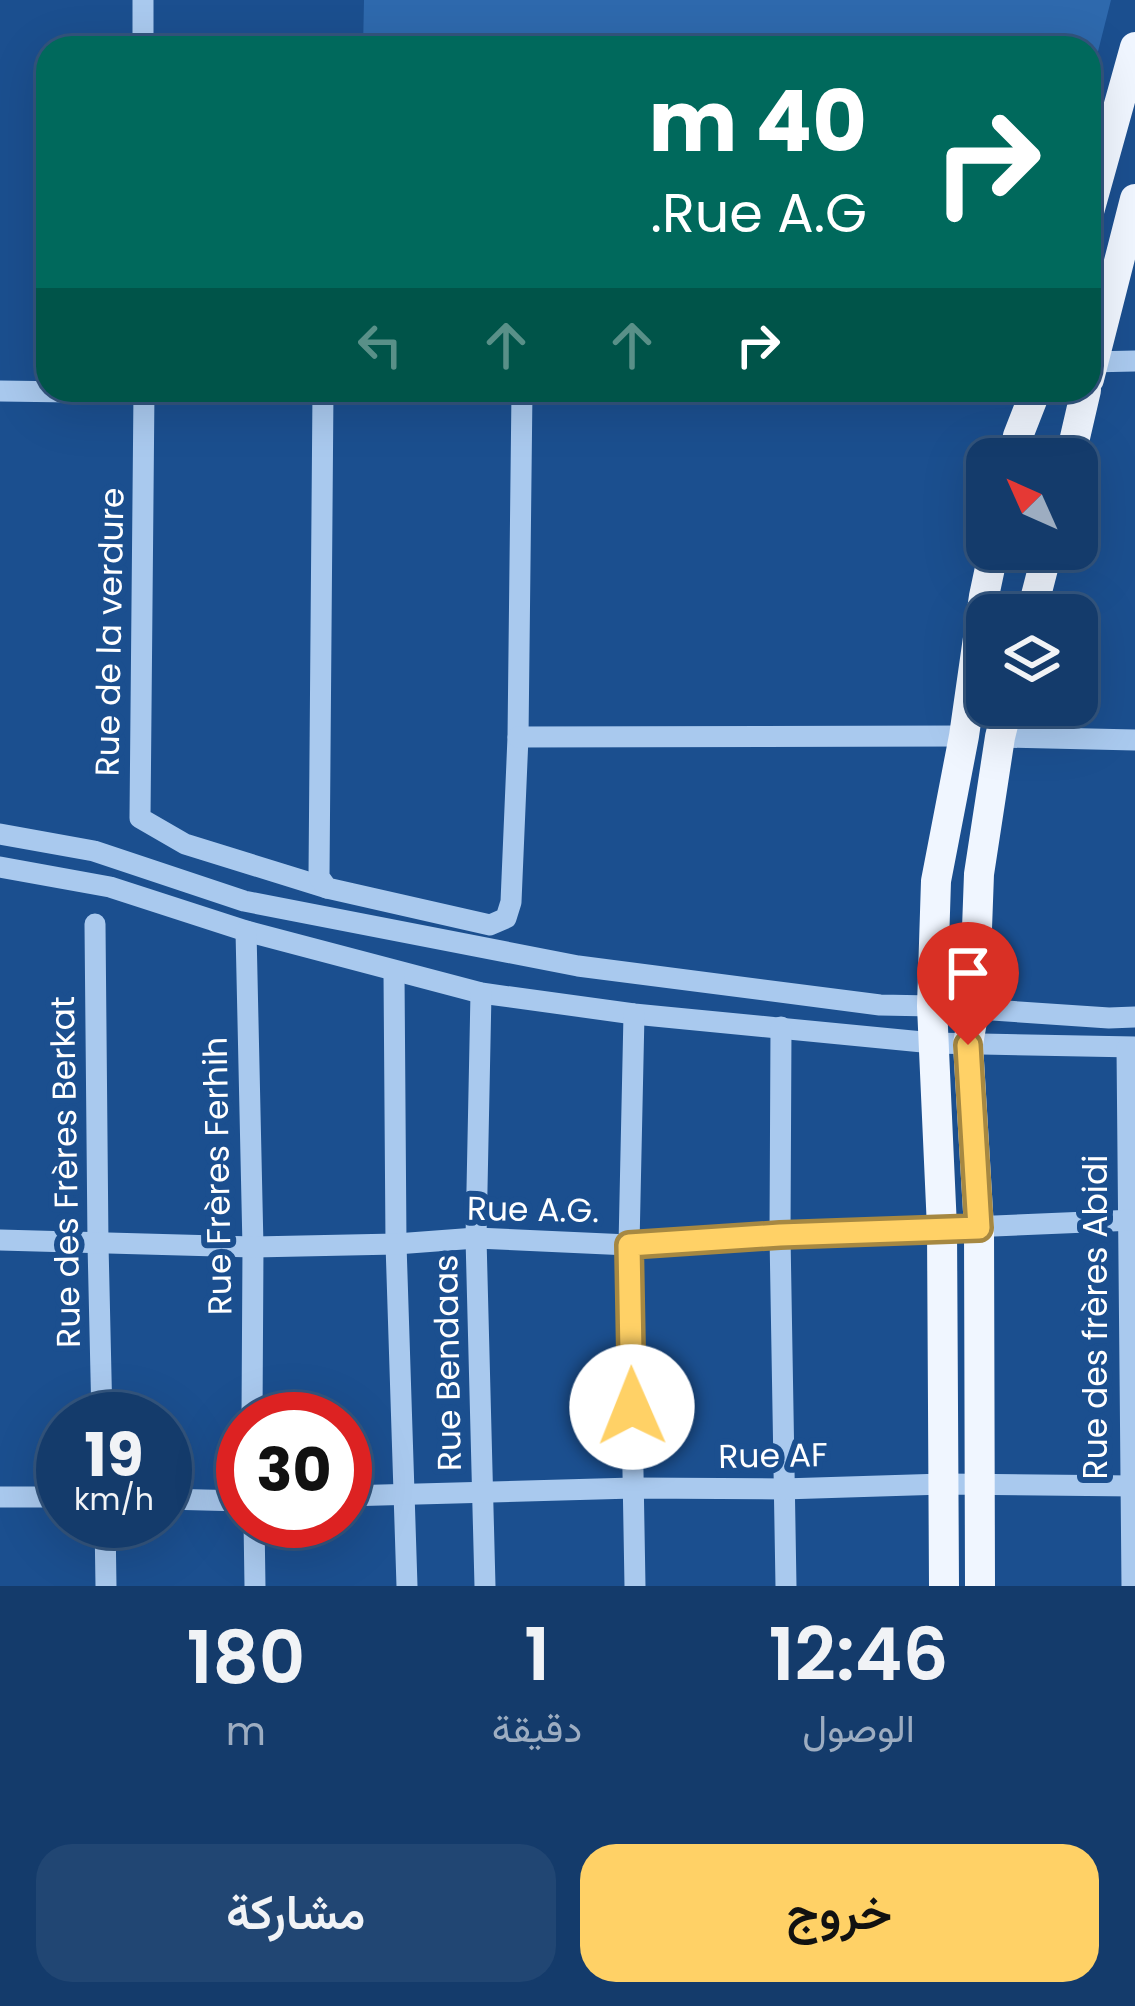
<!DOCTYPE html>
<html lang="ar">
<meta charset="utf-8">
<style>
body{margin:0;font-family:Poppins,Vazirmatn,sans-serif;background:#214673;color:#f1f3f6;direction:rtl;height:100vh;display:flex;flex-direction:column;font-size:45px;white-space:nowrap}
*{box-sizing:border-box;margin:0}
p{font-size:39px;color:#9dadc1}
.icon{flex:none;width:66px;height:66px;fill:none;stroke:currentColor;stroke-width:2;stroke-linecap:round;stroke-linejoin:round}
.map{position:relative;height:1586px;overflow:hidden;direction:ltr}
.drawer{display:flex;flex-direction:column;background:#143b6b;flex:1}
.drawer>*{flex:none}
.banner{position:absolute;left:36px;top:36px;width:1065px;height:366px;border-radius:36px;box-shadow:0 12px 48px #0002,0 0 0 3px #33557e;direction:rtl;background:#00695c;color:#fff;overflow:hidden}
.needle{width:78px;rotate:315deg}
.fabs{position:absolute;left:966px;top:438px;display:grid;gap:24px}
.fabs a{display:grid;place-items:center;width:132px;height:132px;border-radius:24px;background:#143b6b;box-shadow:0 12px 48px #0002,0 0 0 3px #33557e;font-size:60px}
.speed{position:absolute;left:36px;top:1392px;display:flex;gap:24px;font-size:60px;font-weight:700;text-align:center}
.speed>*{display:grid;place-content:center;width:156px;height:156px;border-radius:50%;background:#143b6b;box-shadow:0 12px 48px #0002,0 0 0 3px #33557e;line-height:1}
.speed small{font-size:30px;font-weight:400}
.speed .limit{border:18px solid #d22;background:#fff;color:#111}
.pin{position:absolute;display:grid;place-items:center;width:102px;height:102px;color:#fff;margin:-123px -51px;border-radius:50% 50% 50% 0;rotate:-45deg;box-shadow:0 0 12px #0007}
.pin .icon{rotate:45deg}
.me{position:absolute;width:132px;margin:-66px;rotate:359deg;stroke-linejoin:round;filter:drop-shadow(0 0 9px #0008)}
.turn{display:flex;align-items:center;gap:42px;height:252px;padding:0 36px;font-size:54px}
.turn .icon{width:156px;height:156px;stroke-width:2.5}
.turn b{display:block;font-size:84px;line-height:102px}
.lanes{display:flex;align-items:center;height:114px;padding:0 36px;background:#0003;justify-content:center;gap:60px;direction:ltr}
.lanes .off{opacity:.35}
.eta{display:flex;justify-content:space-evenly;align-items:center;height:204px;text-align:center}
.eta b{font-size:72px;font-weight:600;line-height:84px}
.button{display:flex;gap:24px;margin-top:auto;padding:24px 36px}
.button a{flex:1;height:138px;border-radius:36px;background:#ffd166;color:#111;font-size:48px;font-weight:600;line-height:138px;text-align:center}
.button a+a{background:#214673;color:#f1f3f6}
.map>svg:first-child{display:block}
.green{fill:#2e69ad}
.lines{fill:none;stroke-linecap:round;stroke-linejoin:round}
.minor{stroke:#a9c9ee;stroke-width:21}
.major{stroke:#f0f6ff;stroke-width:30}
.route-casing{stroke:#a68842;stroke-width:30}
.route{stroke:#ffd166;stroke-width:21}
.labels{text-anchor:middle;stroke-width:12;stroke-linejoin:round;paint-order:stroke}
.street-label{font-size:33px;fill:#fff;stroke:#1b4f8f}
</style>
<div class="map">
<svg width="1135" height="1586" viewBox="0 0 1135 1586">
<rect width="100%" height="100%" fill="#1b4f8f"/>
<polygon class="green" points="364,0 1111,0 1089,87 1089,48 363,48"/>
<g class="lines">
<g class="minor">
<polyline points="143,0 143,48"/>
<polyline points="1089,362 1135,361"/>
<polyline points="144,390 140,818 185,844 327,888"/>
<polyline points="323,390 319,877 327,888 490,925 506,918 511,902 518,737 522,390"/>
<polyline points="0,391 144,393 206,390"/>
<polyline points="518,737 964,736"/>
<polyline points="1000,737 1135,740"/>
<polyline points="0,834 94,851 244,901 578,966 880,1005 932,1006 1109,1018 1135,1017"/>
<polyline points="0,867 110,887 246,931 481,993 634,1014 933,1043 1135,1047"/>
<polyline points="95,924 98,1244 102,1419"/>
<polyline points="246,931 253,1247 252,1419"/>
<polyline points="394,972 396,1244 407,1586"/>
<polyline points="481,993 476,1238 485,1586"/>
<polyline points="634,1014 629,1245 635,1586"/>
<polyline points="781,1027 780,1235 786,1586"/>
<polyline points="1127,1048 1132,1586"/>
<polyline points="0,1240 253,1247 396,1244 476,1238 629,1245 780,1235 1135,1220"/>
<polyline points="345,1496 633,1488 783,1489 944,1484 1135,1486"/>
<polyline points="0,1497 63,1497"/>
<polyline points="165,1499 243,1501"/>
<polyline points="105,1521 106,1586"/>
<polyline points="254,1521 255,1586"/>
</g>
<g class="major">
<polyline points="1089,212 1135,47"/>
<polyline points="1089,379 1135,199"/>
<polyline points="1013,459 1018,436 1036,390"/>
<polyline points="1070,459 1086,390"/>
<polyline points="1031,615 1048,549"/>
<polyline points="944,1586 942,1228 932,1006 936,881 964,736 984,596 994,549"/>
<polyline points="980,1586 979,1228 968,1044 974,1010 979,874 1000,737 1008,705"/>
</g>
</g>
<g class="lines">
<g class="route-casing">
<polyline id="route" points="632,1407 629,1245 780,1235 979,1228 968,1045"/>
</g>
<use href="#route" class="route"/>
</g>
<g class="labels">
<g class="street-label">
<text transform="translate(109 632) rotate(-89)" y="12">Rue de la verdure</text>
<text transform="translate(65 1172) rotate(-91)" y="12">Rue des Frères Berkat</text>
<text transform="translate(217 1176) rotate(-91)" y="12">Rue Frères Ferhih</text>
<text transform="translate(533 1209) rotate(1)" y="12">Rue A.G.</text>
<text transform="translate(1095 1317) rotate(-90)" y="12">Rue des frères Abidi</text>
<text transform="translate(447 1363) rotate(-91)" y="12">Rue Bendaas</text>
<text transform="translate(773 1455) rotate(-1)" y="12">Rue AF</text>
</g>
</g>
</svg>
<div class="fabs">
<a><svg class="needle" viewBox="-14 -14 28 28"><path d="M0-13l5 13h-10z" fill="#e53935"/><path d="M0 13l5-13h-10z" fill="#9dadc1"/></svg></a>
<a><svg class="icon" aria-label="layers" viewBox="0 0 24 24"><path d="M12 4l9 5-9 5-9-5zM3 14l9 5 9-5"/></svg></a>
</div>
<div class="speed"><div>19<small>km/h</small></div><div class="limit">30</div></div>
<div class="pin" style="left:968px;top:1045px;background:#d93025"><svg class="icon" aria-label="arrive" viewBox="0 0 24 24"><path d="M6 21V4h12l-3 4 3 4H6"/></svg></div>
<svg class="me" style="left:632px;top:1407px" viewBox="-20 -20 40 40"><circle r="19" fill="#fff"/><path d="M0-13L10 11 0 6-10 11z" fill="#ffd166"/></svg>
<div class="banner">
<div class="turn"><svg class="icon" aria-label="right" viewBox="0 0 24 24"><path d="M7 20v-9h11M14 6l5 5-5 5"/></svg><div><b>40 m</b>Rue A.G.</div></div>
<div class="lanes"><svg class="icon off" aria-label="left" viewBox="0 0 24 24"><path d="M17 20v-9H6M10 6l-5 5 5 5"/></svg><svg class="icon off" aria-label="ahead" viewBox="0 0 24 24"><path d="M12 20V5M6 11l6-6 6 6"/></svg><svg class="icon off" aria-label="ahead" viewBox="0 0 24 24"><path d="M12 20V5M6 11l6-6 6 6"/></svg><svg class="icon" aria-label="right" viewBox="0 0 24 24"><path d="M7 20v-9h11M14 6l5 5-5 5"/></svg></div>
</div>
</div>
<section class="drawer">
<div class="eta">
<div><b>12:46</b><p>الوصول</p></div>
<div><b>1</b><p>دقيقة</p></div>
<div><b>180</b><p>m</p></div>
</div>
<div class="button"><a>خروج</a><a>مشاركة</a></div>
</section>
